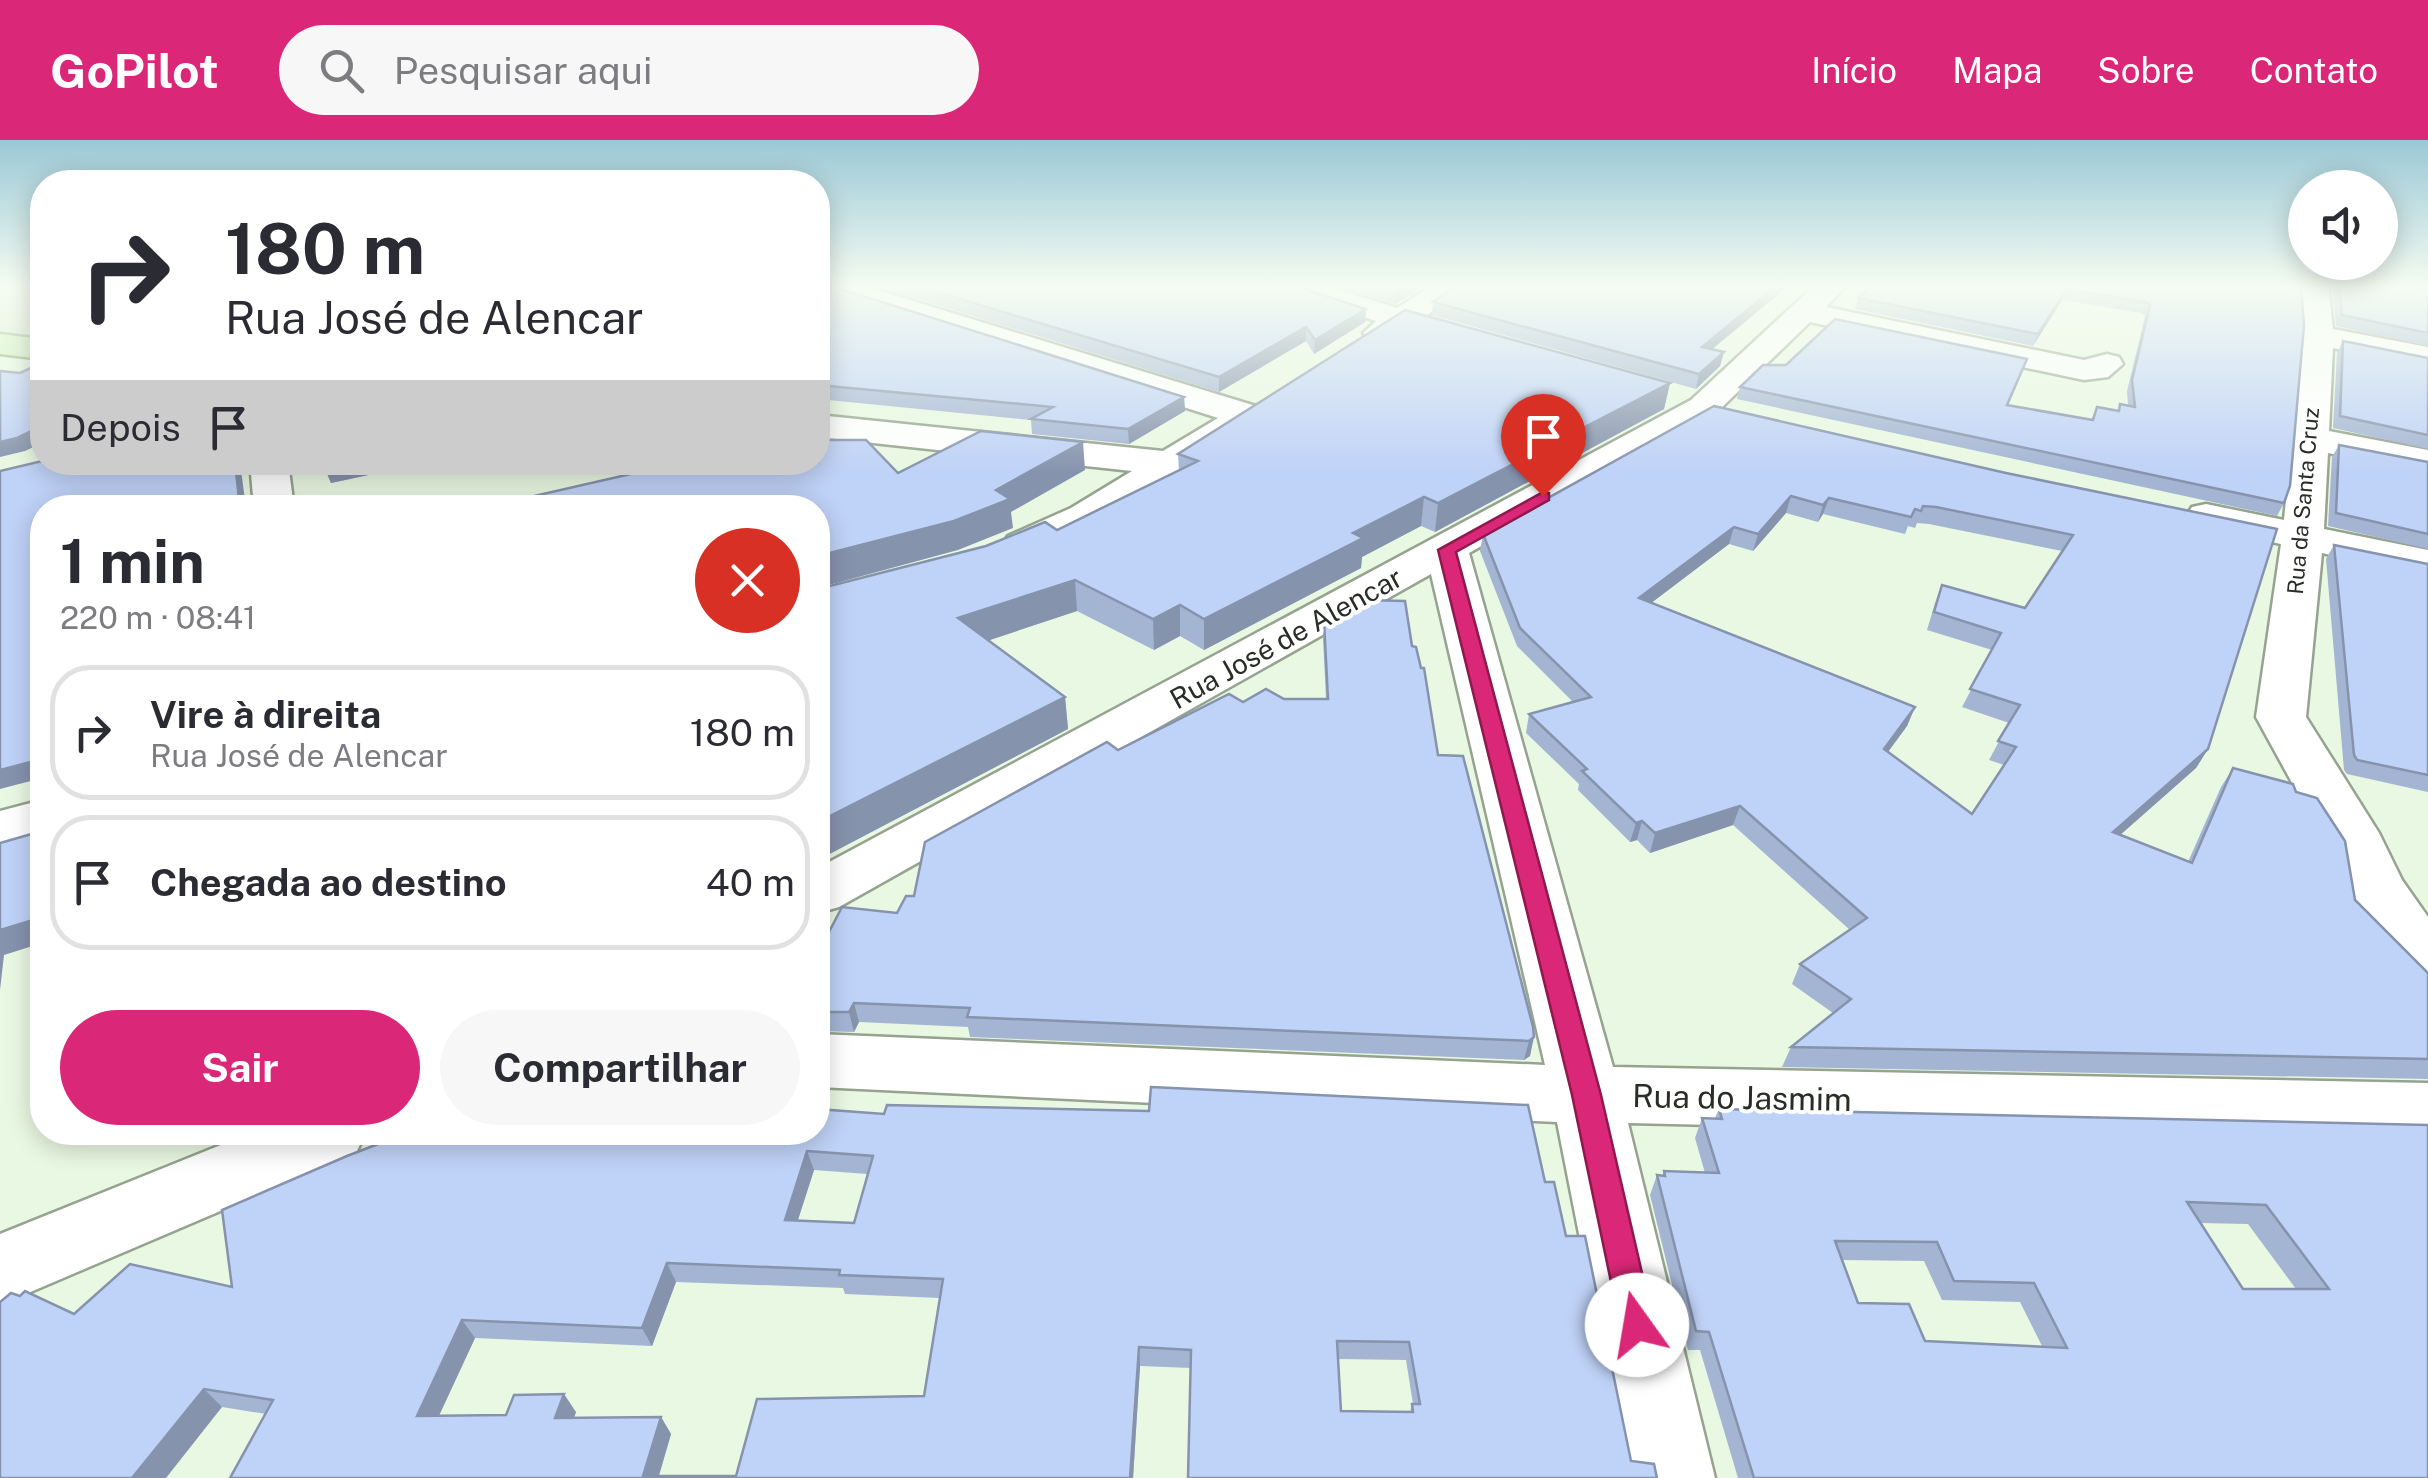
<!DOCTYPE html>
<html lang="pt">
<meta charset="utf-8">
<style>
body{margin:0;font-family:"Public Sans",sans-serif;background:#f7f7f7;color:#2b2b33;height:100vh;display:flex;flex-direction:column;font-size:38px;white-space:nowrap}
*{box-sizing:border-box;margin:0}
p{font-size:32px;color:#7c7c81}
.icon{flex:none;width:55px;height:55px;fill:none;stroke:currentColor;stroke-width:2;stroke-linecap:round;stroke-linejoin:round}
.map{position:relative;flex:1;overflow:hidden}
.drawer{position:absolute;left:30px;top:355px;width:800px;height:650px;display:flex;flex-direction:column;background:#fff;border-radius:40px;box-shadow:0 5px 25px #0003}
.drawer>*{flex:none}
.hud{position:absolute;left:30px;top:30px;width:800px;height:305px;border-radius:40px;box-shadow:0 5px 25px #0003;background:#fff;color:#2b2b33;overflow:hidden}
.tools{position:absolute;left:2288px;top:30px;display:grid;gap:20px}
.tools a{display:grid;place-items:center;width:110px;height:110px;border-radius:50%;background:#fff;box-shadow:0 5px 25px #0003;font-size:50px}
.pin{position:absolute;display:grid;place-items:center;width:85px;height:85px;color:#fff;margin:-102px -42px;border-radius:50% 50% 50% 0;rotate:-45deg;box-shadow:0 0 10px #0007}
.pin .icon{rotate:45deg}
.me{position:absolute;width:110px;margin:-55px;rotate:347deg;stroke-linejoin:round;filter:drop-shadow(0 0 8px #0008)}
.turn{display:flex;align-items:center;gap:35px;height:210px;padding:0 30px;font-size:45px}
.turn .icon{width:130px;height:130px;stroke-width:2.5}
.turn b{display:block;font-size:70px;line-height:85px}
.then{display:flex;align-items:center;height:95px;padding:0 30px;background:#0003;gap:20px;font-size:38px}
.round{display:grid;place-items:center;flex:none;width:105px;height:105px;border-radius:52px;background:#f7f7f7}
.headline{display:flex;align-items:center;justify-content:space-between;height:170px;padding:0 30px}
h1{font-size:60px;font-weight:700;line-height:75px}
.primary-button{display:flex;gap:20px;margin-top:auto;padding:20px 30px}
.primary-button a{flex:1;height:115px;border-radius:60px;background:#db2777;color:#fff;font-size:40px;font-weight:700;line-height:115px;text-align:center}
.primary-button a+a{background:#f7f7f7;color:#2b2b33}
ul{padding:0;list-style:none}
li{display:flex;align-items:center;gap:30px;height:135px;margin:0 20px 15px;padding:0 10px;border:5px solid #e1e1e2;border-radius:40px}
li div{flex:1}
li b{display:block;font-size:38px}
li em{font-style:normal}
header{display:flex;align-items:center;gap:60px;box-sizing:border-box;height:140px;padding:0 50px;background:#db2777;color:#fff}
header strong{font-size:48px}
nav{display:flex;gap:55px;margin-inline-start:auto;font-size:35px}
.search{width:700px;height:90px;background:#f7f7f7;display:flex;align-items:center;gap:25px;box-sizing:border-box;padding:0 35px;border-radius:55px;color:#7c7c81;font-size:38px}
.map>svg:first-child{display:block}
.built{fill:#daeed1}
.lines{fill:none;stroke-linecap:round;stroke-linejoin:round}
.minor-casing{stroke:#95a38f;stroke-width:5}
.major-casing{stroke:#7ba762;stroke-width:5}
.minor{fill:#fff;fill-rule:evenodd}
.major{fill:#caf2b5;fill-rule:evenodd}
.wall{fill:#a4b5d4;fill-rule:evenodd}
.shaded-wall{fill:#8693ad}
.building{fill:#bfd2f7;stroke:#8693ad;stroke-width:2.5;fill-rule:evenodd}
.route{fill:#db2777;stroke:#8e194d;stroke-width:2.5}
.labels{text-anchor:middle;stroke-width:8;stroke-linejoin:round;paint-order:stroke}
.far-street-label{font-size:22px;fill:#282d25;stroke:#fff}
.street-label{font-size:28px;fill:#282d25;stroke:#fff}
.near-street-label{font-size:32px;fill:#282d25;stroke:#fff}
</style>
<header>
<strong>GoPilot</strong>
<div class="search"><svg class="icon" aria-label="search" viewBox="0 0 24 24"><circle cx="10" cy="10" r="6"/><path d="M15 15l6 6"/></svg>Pesquisar aqui</div>
<nav><a>Início</a><a>Mapa</a><a>Sobre</a><a>Contato</a></nav>
</header>
<div class="map">
<svg width="2428" height="1338" viewBox="0 0 2428 1338">
<rect width="100%" height="100%" fill="#e9f8e2"/>
<polygon class="built" points="0,146 42,146 42,209 0,204"/>
<g class="lines">
<g class="minor-casing">
<g id="minor">
<polygon points="819,146 864,146 1259,267 1264,275 1187,332 1099,386 1038,414 1023,418 1008,414 1002,405 1008,396 1071,368 1132,331 818,297 818,275 1163,311 1218,278 824,152"/>
<polygon points="1281,146 1326,146 1397,168 1432,146 1466,146 1425,177 1472,191 1477,198 1472,205 1461,208 1404,190 1390,200 1368,200 1363,193 1376,181 1286,152"/>
<polygon points="1814,146 1846,146 1826,167 2084,220 2107,214 2119,217 2123,224 2108,237 2084,240 1810,182 1715,274 1469,413 1613,927 2428,943 2428,1001 1628,983 1715,1338 1627,1338 1557,982 818,947 818,894 1545,925 1431,434 839,767 818,773 818,728 1691,260"/>
<polygon points="2300,146 2328,146 2333,189 2428,207 2428,227 2333,208 2329,291 2428,310 2428,332 2328,313 2324,389 2428,410 2428,436 2322,413 2306,577 2379,693 2402,740 2428,777 2428,837 2406,830 2380,803 2256,577 2281,404 2192,385 2186,376 2192,367 2206,364 2284,380 2302,196"/>
<polygon points="2391,146 2428,146 2428,160 2396,152"/>
<polygon points="250,322 288,322 294,368 254,368"/>
<polygon points="42,660 42,696 0,707 0,671"/>
<polygon points="253,992 366,992 356,1013 0,1165 0,1094"/>
</g>
</g>
<g class="major-casing">
<polygon id="major" points="0,194 42,199 42,219 0,214"/>
</g>
<use href="#minor" class="minor"/>
<use href="#major" class="major"/>
</g>
<g class="wall">
<polygon points="818,146 1184,257 1185,271 1129,304 1032,294 1031,280 818,259"/>
<polygon points="876,146 1296,146 1366,169 1365,182 1314,214 1306,201 1219,252"/>
<polygon points="1337,146 1425,146 1395,164"/>
<polygon points="1456,146 1788,146 1712,209 1724,212 1720,226 1696,249 1432,175 1433,162"/>
<polygon points="1872,146 2301,146 2284,363 2277,376 1737,259 1740,247 2007,265 2091,280 2097,267 2117,271 2120,264 2128,266 2127,251 2145,176 2141,173 2062,160 2033,206 1855,169 1858,158"/>
<polygon points="2332,146 2407,146 2428,151 2428,206 2336,186"/>
<polygon points="2343,201 2428,218 2428,309 2333,288 2337,213"/>
<polygon points="1670,243 1664,269 1435,392 1421,386 1362,417 1361,428 1204,510 1180,496 1154,510 1077,471 989,500 1065,557 1068,589 818,720 818,449 1057,390 1179,331 1178,314"/>
<path d="M1714 266 2006 333 2277 389 2208 609 2196 628 2120 695 2188 722 2221 647 2233 628 2296 652 2355 760 2428 833V939L1782 927 1791 907 1833 873 1792 844 1800 824 1850 790 1733 685 1650 713 1637 700 1630 702 1578 650 1579 644 1526 593 1529 574 1573 562 1517 506 1480 411 1483 394ZM1786 373 1818 382 1823 374 1905 394 1908 386 1915 388 1917 383 1929 384 2062 411 2025 468 1942 445 1935 463 1927 490 1992 510 1962 567 2009 583 1989 620 2004 625 1972 674 1888 612 1907 586 1915 567 1651 463 1729 404 1753 411Z"/>
<polygon points="2339,305 2428,322 2428,409 2328,386 2332,317"/>
<polygon points="323,322 647,322 643,326 620,331 415,325 331,343"/>
<polygon points="2334,405 2428,424 2428,652 2347,634 2344,630 2326,419"/>
<polygon points="1324,481 1412,506 1438,615 1533,887 1530,916 1524,920 970,897 968,887 859,882 854,892 818,891 818,813 897,773 914,756 1118,610 1243,562 1284,559 1326,559 1323,499"/>
<path d="M822 969 1545 1042 1566 1096 1631 1321 1188 1338 1191 1228 1140 1226 1133 1338H230L266 1274 222 1267 74 1174 232 1147ZM814 1030 867 1034 854 1083 798 1080ZM676 1142 843 1148 845 1154 940 1158 924 1256 736 1336H659L671 1294 661 1277 574 1278 576 1272 506 1275H439L475 1198 652 1206ZM1338 1219 1406 1220 1413 1264H1412L1410 1272 1341 1271Z"/>
<path d="M1719 969 2428 985V1338H1738L1700 1210H1688L1650 1055 1657 1035 1662 1036 1664 1031 1705 1033 1695 998 1702 978H1715ZM2200 1083 2248 1084 2296 1149H2243ZM1842 1120 1924 1121 1942 1160 2020 1162 2042 1206 1925 1201 1858 1163Z"/>
</g>
<g class="shaded-wall">
<polygon points="1404,146 1425,146 1395,164 1396,151"/>
<polygon points="1776,146 1788,146 1698,221 1702,207"/>
<polygon points="2067,149 2062,160 2033,206 2038,194"/>
<polygon points="1366,169 1365,182 1314,214 1315,200"/>
<polygon points="1306,187 1306,201 1219,252 1219,237"/>
<polygon points="1724,212 1720,226 1696,249 1699,234"/>
<polygon points="1670,243 1664,269 1435,392 1438,363"/>
<polygon points="1184,257 1185,271 1129,304 1128,289"/>
<polygon points="42,286 42,303 25,311 0,317 0,302"/>
<polygon points="1083,302 1085,330 1011,372 1013,388 958,410 818,448 818,416 996,350"/>
<polygon points="235,322 240,322 246,368 240,368"/>
<polygon points="348,322 414,322 415,325 331,343 324,327"/>
<polygon points="617,322 647,322 643,326 620,331"/>
<polygon points="1791,356 1786,373 1753,411 1758,394"/>
<polygon points="1424,357 1421,386 1362,417 1361,428 1204,510 1204,479 1353,393"/>
<polygon points="1829,358 1823,374 1818,382 1823,365"/>
<polygon points="1734,387 1729,404 1634,476 1639,458"/>
<polygon points="1075,440 1077,471 963,509 958,478"/>
<polygon points="1180,465 1180,496 1154,510 1153,479"/>
<polygon points="1065,557 1068,589 818,720 818,682"/>
<polygon points="1915,567 1907,586 1876,628 1884,609"/>
<polygon points="2208,609 2196,628 2102,711 2113,692"/>
<polygon points="42,619 42,638 0,649 0,630"/>
<polygon points="1740,666 1733,685 1650,713 1655,693"/>
<polygon points="1642,681 1637,700 1630,702 1636,683"/>
<polygon points="42,755 42,803 4,815 0,850 0,790 34,758"/>
<polygon points="854,863 859,882 854,892 849,872"/>
<polygon points="1534,897 1530,916 1524,920 1529,901"/>
<polygon points="807,1011 814,1030 792,1098 785,1080"/>
<polygon points="667,1123 676,1142 652,1206 642,1188"/>
<polygon points="462,1180 475,1198 431,1293 417,1276"/>
<polygon points="1139,1207 1140,1226 1133,1338 1130,1338"/>
<polygon points="204,1249 222,1267 166,1338 132,1338"/>
<polygon points="564,1254 576,1272 567,1296 555,1278"/>
<polygon points="661,1277 671,1294 658,1338 643,1336"/>
</g>
<g class="building">
<polygon points="818,146 831,146 1184,257 1128,289 1031,279 1053,267 818,245"/>
<polygon points="917,146 1296,146 1366,169 1315,200 1306,187 1219,237"/>
<polygon points="1380,146 1404,146 1396,151"/>
<polygon points="1456,146 1776,146 1702,207 1724,212 1699,234 1433,162"/>
<polygon points="1872,146 2301,146 2304,185 2290,346 2284,363 1740,247 1763,225 1786,225 1835,179 2027,219 2007,265 2093,280 2097,267 2119,271 2120,264 2135,267 2132,240 2150,165 2146,162 2067,149 2038,194 1858,158"/>
<polygon points="2339,146 2407,146 2428,151 2428,193 2342,175"/>
<polygon points="1405,170 1670,243 1438,363 1424,357 1353,393 1363,398 1204,479 1180,465 1153,479 1075,440 958,478 1065,557 818,682 818,449 986,406 1045,382 1057,390 1198,321 1178,314"/>
<polygon points="2343,201 2428,218 2428,295 2340,276"/>
<polygon points="42,223 42,286 17,298 0,302 0,231 20,233"/>
<path d="M1714 266 2006 333 2277 389 2208 609 2113 692 2192 723 2233 628 2293 644 2296 652 2317 658 2345 701 2355 760 2428 833V919L1791 907 1851 859 1800 824 1867 778 1740 666 1655 693 1642 681 1636 683 1582 631 1587 629 1529 574 1591 557 1520 488 1483 394ZM1791 356 1823 365 1829 358 1911 377 1915 369 1921 371 1923 366 1936 367 2073 395 2025 468 1942 445 1934 472 2001 493 1970 549 2020 565 1998 601 2016 607 1972 674 1884 609 1915 567 1639 458 1734 387 1758 394Z"/>
<polygon points="981,291 1083,302 996,350 1010,359 954,381 818,416 818,368 482,368 683,322 818,322 818,300 866,300 898,333"/>
<polygon points="2339,305 2428,322 2428,394 2336,373"/>
<polygon points="42,321 42,322 235,322 240,368 42,368 42,619 0,630 0,331"/>
<polygon points="323,322 348,322 324,327"/>
<polygon points="2334,405 2428,424 2428,635 2357,620 2354,615"/>
<polygon points="1363,460 1405,461 1412,506 1416,507 1421,528 1424,528 1438,615 1463,616 1533,887 1534,897 1529,901 967,877 970,868 854,863 849,872 818,872 818,813 842,767 897,773 906,756 914,756 925,702 1107,602 1118,610 1229,554 1243,562 1266,549 1284,559 1328,559 1324,481"/>
<polygon points="42,691 42,755 34,758 33,780 0,790 0,703"/>
<path d="M1151 947 1528 965 1545 1042H1554L1566 1096H1585L1631 1321 1654 1324 1657 1338H1188L1191 1210 1139 1207 1130 1338H230L273 1260 204 1249 132 1338H0V1162L11 1153 20 1156 25 1151 74 1174 130 1124 232 1147 222 1070 347 1016 409 992H818V963H820L818 969 884 974 887 965 1149 971ZM807 1011 873 1016 854 1083 785 1080ZM667 1123 840 1130 839 1135 943 1139 924 1256 757 1259 736 1336H643L661 1277 555 1278 564 1254 514 1255 506 1275 417 1276 462 1180 642 1188ZM1337 1201 1409 1202 1420 1264H1412L1413 1272 1341 1271Z"/>
<path d="M1719 969 2428 985V1338H1754L1709 1192 1696 1191 1657 1035 1665 1036 1664 1031 1719 1033 1702 978 1722 979ZM2187 1062 2266 1065 2329 1149H2243ZM1835 1101 1937 1102 1954 1141 2034 1143 2067 1208 1925 1201 1909 1164 1858 1163Z"/>
</g>
<linearGradient id="sky" x2="0" y2="1"><stop stop-color="#9bc8d5"/><stop offset="0.44" stop-color="#f5fcf2"/><stop offset="1" stop-color="#f5fcf2" stop-opacity="0"/></linearGradient>
<rect width="2428" height="333" fill="url(#sky)"/>
<polygon class="route" points="1543,352 1549,353 1549,360 1456,412 1601,955 1654,1185 1649,1196 1637,1200 1625,1196 1620,1185 1572,955 1438,410"/>
<g class="labels">
<g class="far-street-label">
<text transform="translate(2303 361) rotate(-85)" y="8">Rua da Santa Cruz</text>
</g>
<g class="street-label">
<text transform="translate(1286 498) rotate(-29)" y="10">Rua José de Alencar</text>
</g>
<g class="near-street-label">
<text transform="translate(1742 958) rotate(1)" y="11">Rua do Jasmim</text>
</g>
</g>
</svg>
<div class="tools">
<a><svg class="icon" aria-label="sound" viewBox="0 0 24 24"><path d="M4 9h4l5-4v14l-5-4H4zM17 9q2 3 0 6"/></svg></a>
</div>
<div class="pin" style="left:1543px;top:356px;background:#d93025"><svg class="icon" aria-label="arrive" viewBox="0 0 24 24"><path d="M6 21V4h12l-3 4 3 4H6"/></svg></div>
<svg class="me" style="left:1637px;top:1185px" viewBox="-20 -20 40 40"><circle r="19" fill="#fff"/><path d="M0-13L10 11 0 6-10 11z" fill="#db2777"/></svg>
<div class="hud">
<div class="turn"><svg class="icon" aria-label="right" viewBox="0 0 24 24"><path d="M7 20v-9h11M14 6l5 5-5 5"/></svg><div><b>180 m</b>Rua José de Alencar</div></div>
<div class="then">Depois<svg class="icon" aria-label="arrive" viewBox="0 0 24 24"><path d="M6 21V4h12l-3 4 3 4H6"/></svg></div>
</div>
<section class="drawer">
<div class="headline"><div><h1>1 min</h1><p>220 m · 08:41</p></div><a class="round" style="background:#d93025;color:#fff"><svg class="icon" aria-label="close" viewBox="0 0 24 24"><path d="M6 6l12 12M18 6L6 18"/></svg></a></div>
<ul>
<li><svg class="icon" aria-label="right" viewBox="0 0 24 24"><path d="M7 20v-9h11M14 6l5 5-5 5"/></svg><div><b>Vire à direita</b><p>Rua José de Alencar</p></div><em>180 m</em></li>
<li><svg class="icon" aria-label="arrive" viewBox="0 0 24 24"><path d="M6 21V4h12l-3 4 3 4H6"/></svg><div><b>Chegada ao destino</b></div><em>40 m</em></li>
</ul>
<div class="primary-button"><a>Sair</a><a>Compartilhar</a></div>
</section>
</div>
